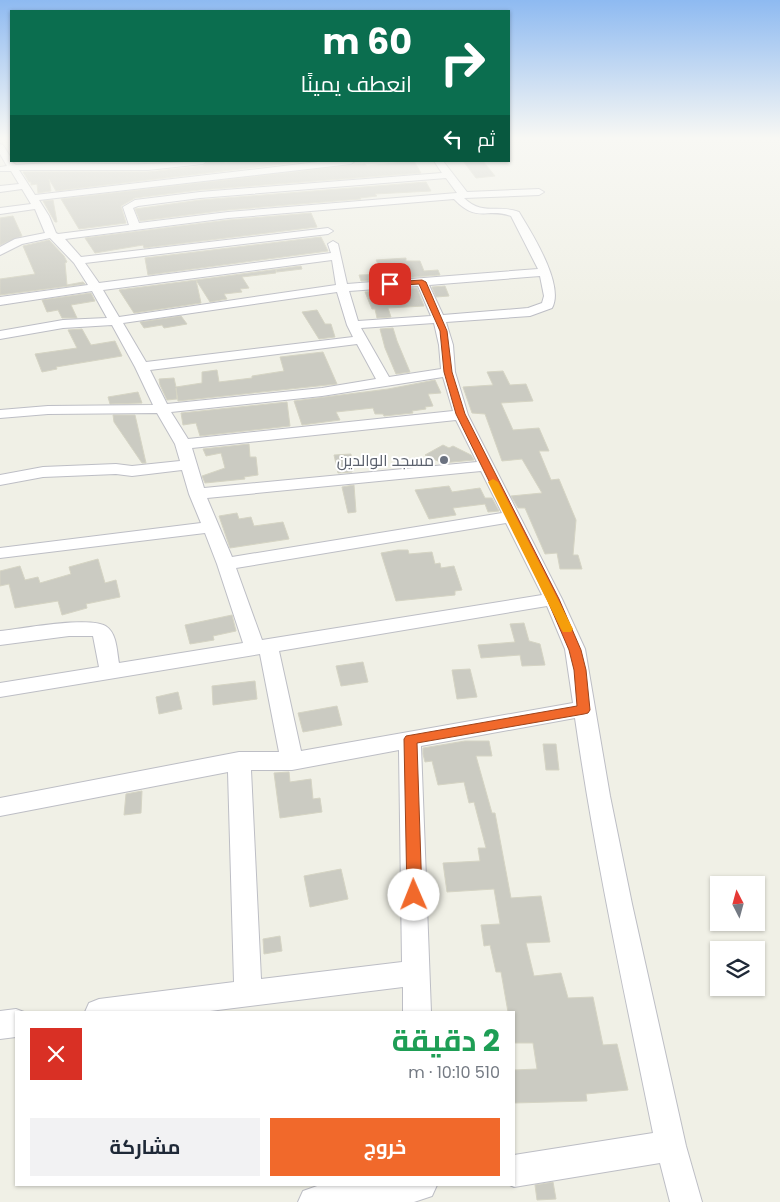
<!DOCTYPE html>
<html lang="ar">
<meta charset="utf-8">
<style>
body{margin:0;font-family:Poppins,Cairo,sans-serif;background:#f2f2f3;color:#1f2937;direction:rtl;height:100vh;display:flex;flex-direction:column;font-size:19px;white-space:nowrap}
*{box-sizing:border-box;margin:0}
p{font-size:16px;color:#747a83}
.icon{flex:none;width:28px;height:28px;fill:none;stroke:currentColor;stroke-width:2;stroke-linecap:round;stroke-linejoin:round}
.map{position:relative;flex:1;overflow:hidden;direction:ltr}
.side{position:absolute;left:15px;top:1011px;width:500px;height:175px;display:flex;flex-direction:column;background:#fff;border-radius:0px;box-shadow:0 1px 4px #0004;direction:rtl}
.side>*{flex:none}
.top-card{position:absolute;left:10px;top:10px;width:500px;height:152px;border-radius:0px;box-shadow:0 1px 4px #0004;direction:rtl;background:#0b6e4f;color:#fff;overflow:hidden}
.needle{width:32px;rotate:354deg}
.buttons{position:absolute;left:710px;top:876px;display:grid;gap:10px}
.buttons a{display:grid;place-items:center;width:55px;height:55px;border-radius:0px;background:#fff;box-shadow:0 1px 4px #0004;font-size:25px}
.pin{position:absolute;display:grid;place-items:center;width:42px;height:42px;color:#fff;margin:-21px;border-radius:10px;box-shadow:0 2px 8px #0006}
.me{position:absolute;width:55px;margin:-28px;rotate:359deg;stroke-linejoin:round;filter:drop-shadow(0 0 4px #0008)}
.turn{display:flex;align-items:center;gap:18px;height:105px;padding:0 15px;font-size:22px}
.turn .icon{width:65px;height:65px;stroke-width:2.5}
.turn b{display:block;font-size:35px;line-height:42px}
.then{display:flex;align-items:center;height:48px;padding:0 15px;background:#0003;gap:10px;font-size:19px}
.round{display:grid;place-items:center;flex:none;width:52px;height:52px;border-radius:0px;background:#f2f2f3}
.overview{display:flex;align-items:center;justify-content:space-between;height:85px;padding:0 15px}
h1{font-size:30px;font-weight:700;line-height:38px;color:#1e9e55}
.action{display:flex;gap:10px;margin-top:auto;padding:10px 15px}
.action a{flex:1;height:58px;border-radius:0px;background:#f1692b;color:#fff;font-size:20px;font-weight:700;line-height:58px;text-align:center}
.action a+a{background:#f2f2f3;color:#1f2937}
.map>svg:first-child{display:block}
.building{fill:#cbcbc2;stroke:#d5d4c4}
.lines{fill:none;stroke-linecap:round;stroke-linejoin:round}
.minor-casing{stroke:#bdbec5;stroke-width:2}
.minor{fill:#fff;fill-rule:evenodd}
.route{fill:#f1692b;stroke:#9d441c}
.slow{fill:#f59e0b}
.worship-dot{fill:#6b7280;stroke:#fff;stroke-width:2}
.labels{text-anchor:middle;stroke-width:4;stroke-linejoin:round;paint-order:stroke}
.worship-label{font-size:16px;fill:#5b616d;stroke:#fff;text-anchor:end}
</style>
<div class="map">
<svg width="780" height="1202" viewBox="0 0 780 1202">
<rect width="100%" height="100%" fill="#f0f0e6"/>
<g class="building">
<polygon points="209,161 223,161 225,163 241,161 308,161 56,191 49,179 51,191 38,193 37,184 31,185 31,182 29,182 23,172 148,172 203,166"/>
<polygon points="414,161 421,173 200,190 135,198 121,206 126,223 79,229 61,199 353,165 365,164 367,166"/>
<polygon points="463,161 483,161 495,176 476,178"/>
<polygon points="426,182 431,191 375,194 377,196 360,198 361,199 228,210 140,221 135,209 200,200"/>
<polygon points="53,200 57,222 55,222 43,201"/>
<polygon points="311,213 317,227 144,248 143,245 95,253 85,238 228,220"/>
<polygon points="13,216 22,236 0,245 0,218"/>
<polygon points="321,237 328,251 148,275 145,258"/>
<polygon points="49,240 64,256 67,262 65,263 67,285 83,282 85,284 0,295 0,279 35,274 23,246"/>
<polygon points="406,258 406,261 420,261 424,271 438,270 440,275 361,281 359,275 383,274 376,260"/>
<polygon points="301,266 302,269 277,272 276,270 276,273 242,277 249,288 240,289 242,292 224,294 227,299 210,302 196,280"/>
<polygon points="196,280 201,303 134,313 119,290"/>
<polygon points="445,286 449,296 436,297 432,287"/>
<polygon points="417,288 424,306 388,308 391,317 377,318 375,309 372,309 365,292"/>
<polygon points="91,293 95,301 71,305 77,318 62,318 58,310 47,312 42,300"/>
<polygon points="317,310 325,324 331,324 335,337 319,339 302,312"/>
<polygon points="181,316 187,324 164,328 162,325 144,328 140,322"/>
<polygon points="393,328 397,341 410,372 396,374 385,348 380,329"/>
<polygon points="82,329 91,345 115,341 122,356 56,367 57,369 42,372 35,354 77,348 68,330"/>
<polygon points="323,352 337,384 178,401 176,388 177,399 167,400 160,385 159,379 174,378 176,387 202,383 202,372 217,370 219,382 252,378 252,376 284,371 280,357"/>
<polygon points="503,371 510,385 526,384 533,401 501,403 513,430 539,428 549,451 539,451 551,480 559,479 576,520 573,555 578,555 582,569 560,569 557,553 545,554 525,508 518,508 511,496 542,493 522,459 502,461 485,414 472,413 463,387 493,385 487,372"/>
<polygon points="435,380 441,393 428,394 433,406 425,407 426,409 412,411 413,413 384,416 383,414 375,414 373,408 336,412 340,420 302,425 294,401 388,389"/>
<polygon points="138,392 142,403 110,404 108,397"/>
<polygon points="287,402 290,426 200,436 196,423 183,425 181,413"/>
<polygon points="113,415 135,415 146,463 142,463 114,422"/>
<polygon points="249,444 250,457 256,457 258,475 244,477 245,479 205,483 202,476 225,468 221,453 206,456 203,449"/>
<polygon points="443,445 449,448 453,446 471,455 474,460 442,463 425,455"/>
<polygon points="351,454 352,472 338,473 334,455"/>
<polygon points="354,485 356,512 348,513 342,487"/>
<polygon points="449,486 452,492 480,488 485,498 492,498 499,511 488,512 485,504 453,508 456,515 429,519 415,490"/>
<polygon points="237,513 239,519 251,517 254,526 283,522 289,539 230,548 219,516"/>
<polygon points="398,550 408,550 409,554 432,552 435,564 440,563 441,568 454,566 462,590 455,591 455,595 396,601 381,553"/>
<polygon points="98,559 105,583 116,580 120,597 86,604 87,608 62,615 58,601 15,608 9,584 0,586 0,571 20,566 25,580 38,577 40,583 71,574 69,567"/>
<polygon points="232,615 236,631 213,636 214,640 190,644 185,625"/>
<polygon points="524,623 529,641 540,644 545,665 522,666 520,655 481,658 478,645 515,642 510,624"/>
<polygon points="363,662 368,682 341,686 336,666"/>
<polygon points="470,669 477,697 457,699 452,670"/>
<polygon points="255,681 257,699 213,705 212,686"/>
<polygon points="178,692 182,709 159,714 156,697"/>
<polygon points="337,706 342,725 303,732 298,713"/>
<polygon points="465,741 489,741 492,756 476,756 492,813 495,813 511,898 541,896 550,942 526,943 534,976 561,973 568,998 593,997 603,1045 617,1044 628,1090 586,1094 587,1101 514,1103 514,1070 537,1069 533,1043 514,1043 514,1012 508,1012 501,972 496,972 490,945 484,946 481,925 500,924 494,889 447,892 443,863 480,861 478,848 486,848 474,802 469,803 464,782 438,785 432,761 425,762 423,754 423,748"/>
<polygon points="543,744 556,744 559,770 546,770"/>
<polygon points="289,772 290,782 311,779 313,799 320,798 322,812 280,818 274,773"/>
<polygon points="142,791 141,813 124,815 126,794"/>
<polygon points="341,869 348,899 310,907 304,876"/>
<polygon points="280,936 282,951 264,954 263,939"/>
<polygon points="553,1182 556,1199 537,1200 535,1185"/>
</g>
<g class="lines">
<g class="minor-casing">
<g id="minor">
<path d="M0 144 3 145 11 158V161L16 165C59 161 103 165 146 164 167 164 187 161 207 161L203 164 148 170H19L35 195 326 161H355L351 164 39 200 49 216 56 233 58 234 129 225 123 207 135 200 200 192 442 173 434 161H443L467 192 539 189 544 192 539 195 464 198C482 216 498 204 519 212 531 232 565 285 552 308L530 316 446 322 453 345 455 372 468 415 562 599 585 649 610 796 632 904 686 1146 702 1202H670L660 1163 514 1187 510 1185H514V1155L653 1133C625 995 595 858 575 718L421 746 431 1012H403V987L202 1012H85L89 1003 99 999 234 982 228 772 0 816V798L239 752H279L260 654 0 697V683L99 667 93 636H69L0 645V631C21 629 92 615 107 627 117 634 117 653 119 663L243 643 217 564 205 533 0 558V548L201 523 189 494 182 470 132 476 116 474 43 477 0 485V475L43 467 116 464 132 466 180 461 175 444 157 413 48 414 0 418V410L48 406 153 405 135 367 112 325 63 328 0 339V331L63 320 107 318 92 291 0 305V297L88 285 74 263 50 238 22 244 0 255V247L15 239 45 233 35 209 0 214V208L31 204 22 189 0 192V186L19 184 11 171H0V167L7 166 0 154ZM446 178 457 193 228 212 139 223 133 208 138 206 200 198ZM454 199C478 224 486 207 511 216L538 269 347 284 338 244 333 241 328 244 331 253 99 283 85 263 328 234 333 231 328 228 81 257 65 239 228 218ZM332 260 336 285 119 317 103 290ZM540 276 544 296 542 303 528 308 443 315 429 285ZM418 286 431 316 358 321 349 291ZM337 292 347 325 353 337 146 362 123 323ZM434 323 439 345 441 369 389 377 361 328ZM357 344 376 379 322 388 167 404 150 370ZM443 377 453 411 188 439 171 412 322 396ZM456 420 477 462 204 488 192 448ZM481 471 502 513 232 557 207 498ZM506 523 542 595 262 640 236 568ZM547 606 565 649 573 703 301 751 279 651ZM399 750 402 962 261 979 251 770H292Z"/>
<polygon points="16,1009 24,1012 16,1012 16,1037 0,1039 0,1011"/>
<polygon points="320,1185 437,1185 432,1196 414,1202 298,1202 303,1191"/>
</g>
</g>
<use href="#minor" class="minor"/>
</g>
<linearGradient id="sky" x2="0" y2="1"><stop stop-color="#8ebaf1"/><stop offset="0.45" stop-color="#f8f8f4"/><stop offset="1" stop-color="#f8f8f4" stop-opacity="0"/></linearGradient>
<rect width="780" height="307" fill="url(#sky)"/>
<polygon class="route" points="422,280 426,282 447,331 452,372 465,414 559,599 581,650 586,670 590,710 588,713 584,714 417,743 422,895 420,900 414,902 409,900 407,895 404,739 406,736 577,706 574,670 569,650 547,599 456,414 444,372 440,331 419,284 390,286 386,284 390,282"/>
<polygon class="slow" points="493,479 498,482 573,629 571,632 563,632 561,629 488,482"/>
<circle class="worship-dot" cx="444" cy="460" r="5"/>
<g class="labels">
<g class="worship-label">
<text x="434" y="466">مسجد الوالدين</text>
</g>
</g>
</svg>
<div class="buttons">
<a><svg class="needle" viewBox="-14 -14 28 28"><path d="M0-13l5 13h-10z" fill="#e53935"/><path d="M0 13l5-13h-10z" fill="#747a83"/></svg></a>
<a><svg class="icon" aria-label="layers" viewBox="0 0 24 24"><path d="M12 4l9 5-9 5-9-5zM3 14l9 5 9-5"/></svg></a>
</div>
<div class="pin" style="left:390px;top:284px;background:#d93025"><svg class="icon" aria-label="arrive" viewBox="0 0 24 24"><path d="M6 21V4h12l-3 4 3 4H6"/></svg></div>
<svg class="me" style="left:414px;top:895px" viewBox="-20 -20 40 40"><circle r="19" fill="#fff"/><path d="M0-13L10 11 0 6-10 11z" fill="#f1692b"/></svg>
<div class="top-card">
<div class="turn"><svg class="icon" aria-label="right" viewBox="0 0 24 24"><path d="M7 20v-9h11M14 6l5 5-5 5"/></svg><div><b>60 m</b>انعطف يمينًا</div></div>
<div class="then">ثم<svg class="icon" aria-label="left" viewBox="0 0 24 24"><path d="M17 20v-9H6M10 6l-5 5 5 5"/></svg></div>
</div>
<section class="side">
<div class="overview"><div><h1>2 دقيقة</h1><p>510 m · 10:10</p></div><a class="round" style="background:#d93025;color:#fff"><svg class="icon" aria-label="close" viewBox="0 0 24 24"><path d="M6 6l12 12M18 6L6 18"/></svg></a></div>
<div class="action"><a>خروج</a><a>مشاركة</a></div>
</section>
</div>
